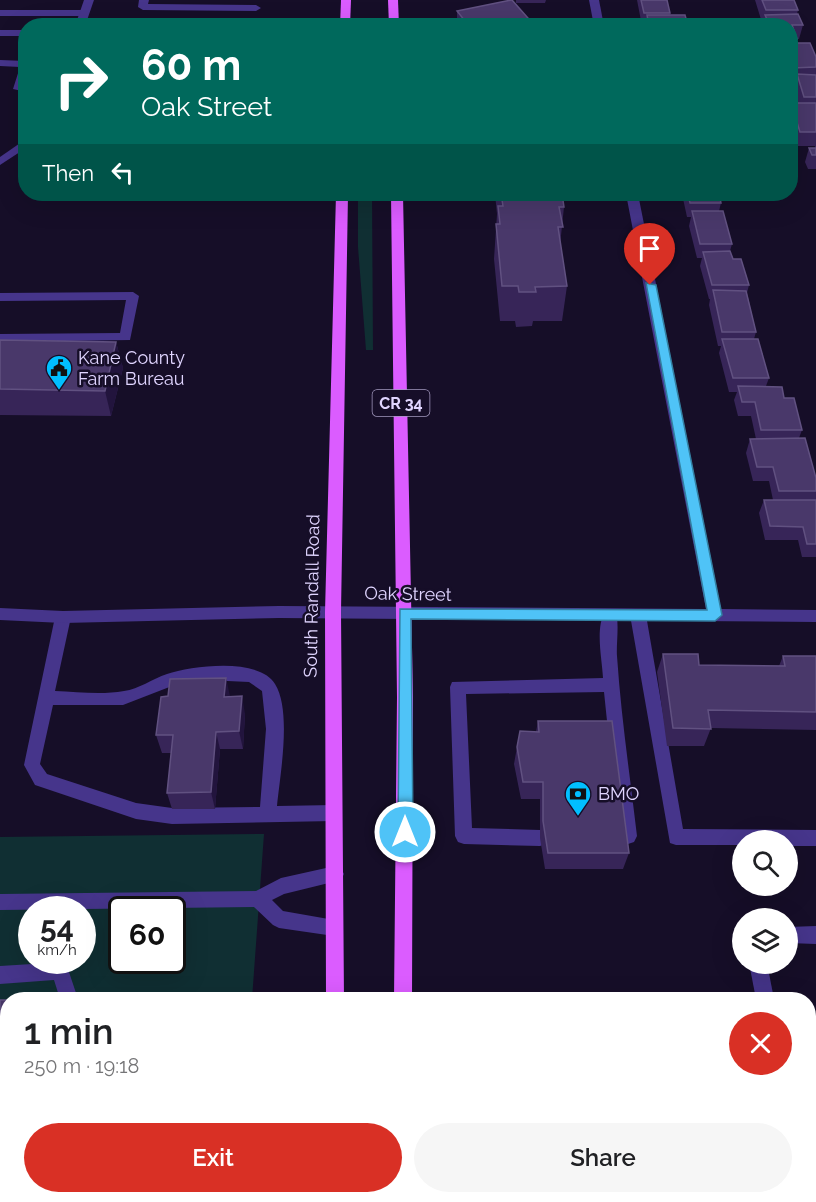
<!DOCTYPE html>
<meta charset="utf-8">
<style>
body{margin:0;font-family:Raleway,sans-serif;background:#f6f6f6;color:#202124;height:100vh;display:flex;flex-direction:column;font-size:22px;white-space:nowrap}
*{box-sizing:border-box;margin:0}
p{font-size:20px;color:#757577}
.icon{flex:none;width:33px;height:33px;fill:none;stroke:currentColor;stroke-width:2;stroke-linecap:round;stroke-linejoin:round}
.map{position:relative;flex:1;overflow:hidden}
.side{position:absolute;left:0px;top:992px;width:816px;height:212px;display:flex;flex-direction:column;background:#fff;border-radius:24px 24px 0 0;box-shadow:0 6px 24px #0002}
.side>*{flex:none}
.hud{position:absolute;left:18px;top:18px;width:780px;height:183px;border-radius:24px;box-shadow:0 6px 24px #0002;background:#00695c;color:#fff;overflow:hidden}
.controls{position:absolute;left:732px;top:830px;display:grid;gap:12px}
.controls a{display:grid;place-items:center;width:66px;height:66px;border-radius:50%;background:#fff;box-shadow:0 6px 24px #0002;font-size:30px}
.speed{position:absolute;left:18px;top:896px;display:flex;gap:12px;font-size:30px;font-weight:700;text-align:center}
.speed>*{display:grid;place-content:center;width:78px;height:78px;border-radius:50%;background:#fff;box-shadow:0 6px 24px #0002;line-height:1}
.speed small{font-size:15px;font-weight:400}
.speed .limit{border:3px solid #111;border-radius:9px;background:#fff;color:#111}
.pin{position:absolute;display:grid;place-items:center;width:51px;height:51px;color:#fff;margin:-62px -26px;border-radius:50% 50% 50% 0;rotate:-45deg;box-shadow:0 0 6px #0007}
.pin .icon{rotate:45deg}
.me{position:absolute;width:66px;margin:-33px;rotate:0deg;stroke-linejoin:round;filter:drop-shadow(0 0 4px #0008)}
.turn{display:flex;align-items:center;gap:21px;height:126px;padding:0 24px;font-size:27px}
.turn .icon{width:78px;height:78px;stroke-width:2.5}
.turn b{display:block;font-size:42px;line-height:51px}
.then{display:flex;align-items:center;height:57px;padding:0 24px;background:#0003;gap:12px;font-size:22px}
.round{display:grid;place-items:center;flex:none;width:63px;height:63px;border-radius:32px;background:#f6f6f6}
.overview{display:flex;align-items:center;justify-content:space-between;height:102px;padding:0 24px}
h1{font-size:36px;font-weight:600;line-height:45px}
.cta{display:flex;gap:12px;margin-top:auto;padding:12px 24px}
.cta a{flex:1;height:69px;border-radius:36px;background:#d93025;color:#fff;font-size:24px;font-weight:600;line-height:69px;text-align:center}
.cta a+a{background:#f6f6f6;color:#202124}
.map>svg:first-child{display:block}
.green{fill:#102f33;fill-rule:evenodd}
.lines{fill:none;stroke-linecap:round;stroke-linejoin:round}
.service{fill:#46358b;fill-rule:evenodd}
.minor{fill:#46358b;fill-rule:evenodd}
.primary{fill:#db5cff;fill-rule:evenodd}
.wall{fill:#372558}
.shaded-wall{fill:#22143d}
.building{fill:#49386a;stroke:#615181;stroke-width:1.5}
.route{fill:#4fc3f7;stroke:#337fa1;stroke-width:1.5}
.labels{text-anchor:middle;stroke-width:5;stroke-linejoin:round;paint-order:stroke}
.shield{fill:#160e28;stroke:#a399be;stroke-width:1.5}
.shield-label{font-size:16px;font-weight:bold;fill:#e0d5ff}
.poi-label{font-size:18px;fill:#e0d5ff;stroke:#160e28;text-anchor:start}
.street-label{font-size:18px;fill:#e0d5ff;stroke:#160e28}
</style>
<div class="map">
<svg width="816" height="1202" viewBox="0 0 816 1202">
<rect width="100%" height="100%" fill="#160e28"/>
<g class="green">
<polygon points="358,194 372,194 373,350 366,350 358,247"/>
<path d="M264 834 252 999H8V1196H238V1202H0V837ZM32 909H82V960H32ZM122 909H172V960H122Z"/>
</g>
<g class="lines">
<g class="service">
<polygon points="139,0 149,0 148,4 256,5 261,8 256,11 143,10 138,7"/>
<polygon points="0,10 84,10 89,13 84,16 0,16"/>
<polygon points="0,60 26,61 26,82 22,91 13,89 20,67 0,66"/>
<polygon points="133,292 139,296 130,340 0,342 0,334 120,333 126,300 0,301 0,293"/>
<path d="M610 609 615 611C620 619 616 645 617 656 621 716 630 776 637 836L634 842 628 844 613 841 610 835 613 829 618 827 604 692 466 694 472 828 540 830 546 832 549 838 546 844 540 846 464 844 458 842 455 836 450 687 452 682 603 678C602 658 595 629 605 611Z"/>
<polygon points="638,609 643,611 646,615 683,829 816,830 816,846 788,846 788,840 742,840 742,845 676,845 670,843 630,615 633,611"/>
<path d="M63 611 68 613 71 617 55 691C78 692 102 695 124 691 139 689 152 679 167 674 192 666 259 657 275 684 292 711 280 775 277 806L334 805 340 808 342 813 340 818 334 821 172 824 136 819 35 785 24 765 55 617 58 613ZM206 680 249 682 262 691 266 729 260 807 172 808 136 803 47 774 40 764 53 705H123L172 686Z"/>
<polygon points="335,866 341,868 344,874 341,880 284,894 272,900 283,911 340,921 343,927 340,933 334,936 279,928 273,925 254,907 0,910 0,894 256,891 281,878"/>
<polygon points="816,926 816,944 788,943 788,927"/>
<polygon points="47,960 65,960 78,999 60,999 54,980 0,984 0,966 48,963"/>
<polygon points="749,963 767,963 774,999 756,999"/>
<polygon points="8,1162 8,1186 0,1189 0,1166"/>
<polygon points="808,1188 811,1189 816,1202 796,1202 794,1196 808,1196"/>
</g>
<g class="minor">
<polygon points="84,0 94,0 85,26 75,26"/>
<polygon points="589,0 599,0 604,26 594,26"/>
<rect x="0" y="30" width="26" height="6"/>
<polygon points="26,139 26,148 0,165 0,157"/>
<polygon points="626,194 638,194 721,609 816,610 816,622 279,618 63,623 0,620 0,608 63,611 279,606 706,609"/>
</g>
<g class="primary">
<polygon points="341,0 351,0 350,26 340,26"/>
<polygon points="388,0 398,0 399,26 389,26"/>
<polygon points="336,194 348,194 341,612 344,999 326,999 325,612"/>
<polygon points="391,194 403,194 413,697 412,999 394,999 397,697"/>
<rect x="326" y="1196" width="20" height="6"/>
<rect x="391" y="1196" width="20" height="6"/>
</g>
</g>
<g class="wall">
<polygon points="516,0 546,0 545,3 516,3"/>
<polygon points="637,0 667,0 670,13 670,15 688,26 642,26"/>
<polygon points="755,0 794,0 798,10 797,14 803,25 799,39 797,39 796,43 816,57 816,169 808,169 805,162 809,148 815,148 815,146 796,146 790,130 791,103 798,103 793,88 795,82 790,82 790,26 763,26"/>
<polygon points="457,11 535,26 457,26"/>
<polygon points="495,194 562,194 564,207 560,245 567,286 562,321 533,321 532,326 516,327 515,321 500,321 494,259 497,214"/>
<polygon points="682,194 719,194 721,203 719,211 732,244 730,251 733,259 749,285 747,293 756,332 754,339 769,378 766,386 784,398 802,430 799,438 816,478 816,557 802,557 798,540 765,540 759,513 764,500 773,500 769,481 753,481 746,453 750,439 756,439 751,416 738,416 734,400 737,392 729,392 719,353 721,346 718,346 709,305 710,299 709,299 700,266 702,258 697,258 689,226 691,217 687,217"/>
<polygon points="0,340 116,342 123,368 111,416 0,415"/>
<polygon points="663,654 699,665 779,666 783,656 816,656 816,730 711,728 704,746 667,746 657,672"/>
<polygon points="230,696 245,714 243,749 220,749 215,809 172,809 167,793 171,753 162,753 156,735"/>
<polygon points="538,721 629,853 623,869 545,869 540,838 540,799 521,799 514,764 517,747 536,732"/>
</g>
<g class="shaded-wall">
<polygon points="116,342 123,368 111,416 105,391"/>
<polygon points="226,678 230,696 224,697"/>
<polygon points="242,696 245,714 243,749 239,731"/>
<polygon points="216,732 220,749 215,809 211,792"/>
<polygon points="8,1034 8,1107 3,1134 0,1131 0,1076"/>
</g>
<g class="building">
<polygon points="511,0 512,0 535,26 469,26 457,11"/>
<polygon points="641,0 667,0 670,13 644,13"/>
<polygon points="762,0 794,0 798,10 766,10"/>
<polygon points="798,14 803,25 792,25 797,39 790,39 790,26 770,26 765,15"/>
<polygon points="647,15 685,15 688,26 649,26"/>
<polygon points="790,43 810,43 816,57 816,67 792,68 790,63"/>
<polygon points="797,74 816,75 816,97 804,97"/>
<polygon points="791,103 816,103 816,132 800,132"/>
<polygon points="809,148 816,148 816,155 812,155"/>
<polygon points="501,194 562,194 564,207 559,207 563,227 558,227 567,286 535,287 536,292 519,292 518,286 502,286 496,224 500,224 498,206 503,206"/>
<polygon points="688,194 719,194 721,203 690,203"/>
<polygon points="692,211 723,211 732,244 700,244"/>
<polygon points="730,251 733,259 741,259 749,285 712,285 703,252"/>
<polygon points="713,290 746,291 756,332 722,332"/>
<polygon points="722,339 758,339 769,378 733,378"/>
<polygon points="0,340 116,342 105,391 0,389"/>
<polygon points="738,386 782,387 784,398 794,398 802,430 761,430 755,402 742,402"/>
<polygon points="805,438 816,478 816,491 779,491 773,467 757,467 750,439"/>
<polygon points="764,500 816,500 816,544 807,544 803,527 770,526"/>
<polygon points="663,654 698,654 699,665 785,666 783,656 816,656 816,712 708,710 711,729 673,728"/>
<polygon points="226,678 224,697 242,696 239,731 216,732 211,792 167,793 173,735 156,735 161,697 168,696 170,679"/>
<polygon points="538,721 612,721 629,853 548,853 543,821 543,782 523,782 517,747 520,731 539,732"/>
<polygon points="0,1000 8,1000 8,1034 0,1076"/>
</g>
<polygon class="route" points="646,283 656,285 722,615 715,621 411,619 413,832 411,837 405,839 400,837 398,832 400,609 707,610"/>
<defs>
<g id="civic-pin" transform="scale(1.35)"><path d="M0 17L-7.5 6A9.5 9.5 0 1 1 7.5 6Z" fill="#01bfff" stroke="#160e28"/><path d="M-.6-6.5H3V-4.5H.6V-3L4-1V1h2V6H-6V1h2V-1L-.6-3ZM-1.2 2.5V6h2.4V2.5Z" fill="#111"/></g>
<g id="bank-pin" transform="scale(1.35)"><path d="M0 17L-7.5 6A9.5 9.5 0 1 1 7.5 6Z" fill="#01bfff" stroke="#160e28"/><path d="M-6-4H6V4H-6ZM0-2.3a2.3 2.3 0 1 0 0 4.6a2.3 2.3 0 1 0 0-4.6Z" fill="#111"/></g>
</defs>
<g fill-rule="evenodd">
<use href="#civic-pin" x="59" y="368"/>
<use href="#bank-pin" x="578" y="794"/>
</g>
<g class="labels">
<rect class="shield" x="372.5" y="390" width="57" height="26" rx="4.5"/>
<g class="shield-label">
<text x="401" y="409">CR 34</text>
</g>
<g class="poi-label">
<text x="78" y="364">Kane County<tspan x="78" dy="21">Farm Bureau</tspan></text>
<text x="598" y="800">BMO</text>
</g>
<g class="street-label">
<text transform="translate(408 594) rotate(1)" y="6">Oak Street</text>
<text transform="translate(312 596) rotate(-89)" y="6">South Randall Road</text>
</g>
</g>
</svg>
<div class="controls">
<a><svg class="icon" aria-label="search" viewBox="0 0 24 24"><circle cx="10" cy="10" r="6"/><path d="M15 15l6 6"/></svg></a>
<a><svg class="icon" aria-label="layers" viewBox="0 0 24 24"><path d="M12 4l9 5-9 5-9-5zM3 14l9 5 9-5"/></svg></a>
</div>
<div class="speed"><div>54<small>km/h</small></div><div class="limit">60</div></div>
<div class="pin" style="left:650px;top:285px;background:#d93025"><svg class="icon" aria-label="arrive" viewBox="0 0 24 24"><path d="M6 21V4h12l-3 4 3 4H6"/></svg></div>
<svg class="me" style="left:405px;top:832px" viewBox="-20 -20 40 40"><circle r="17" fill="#4fc3f7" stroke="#fff" stroke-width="3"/><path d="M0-11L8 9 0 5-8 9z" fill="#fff"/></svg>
<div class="hud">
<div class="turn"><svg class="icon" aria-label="right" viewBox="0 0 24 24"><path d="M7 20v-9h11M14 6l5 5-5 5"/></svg><div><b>60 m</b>Oak Street</div></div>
<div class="then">Then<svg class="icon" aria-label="left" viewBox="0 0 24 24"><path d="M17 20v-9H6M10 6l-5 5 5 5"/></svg></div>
</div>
<section class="side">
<div class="overview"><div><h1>1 min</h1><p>250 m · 19:18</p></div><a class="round" style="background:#d93025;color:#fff"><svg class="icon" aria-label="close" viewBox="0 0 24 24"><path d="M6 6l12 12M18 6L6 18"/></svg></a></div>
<div class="cta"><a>Exit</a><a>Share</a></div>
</section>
</div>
